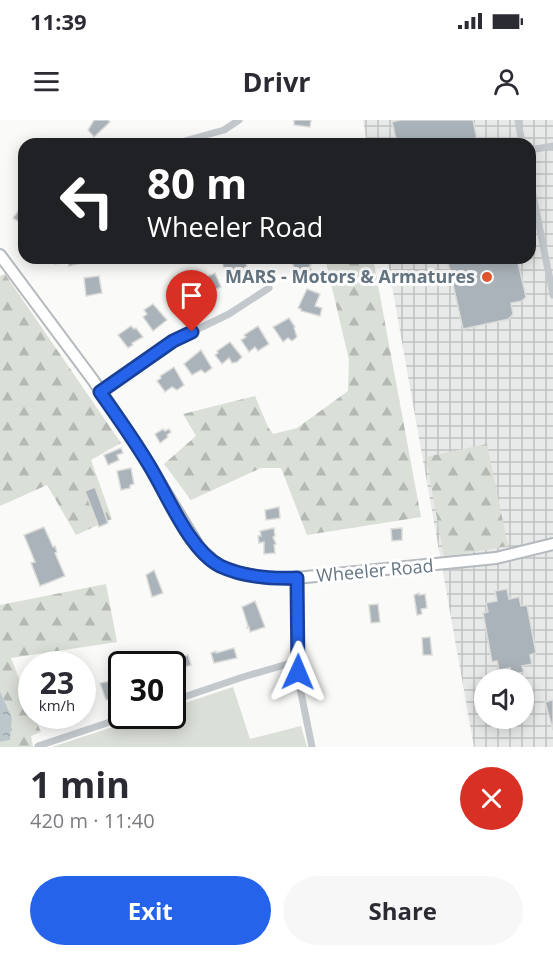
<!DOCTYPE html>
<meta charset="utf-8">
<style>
body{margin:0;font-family:"Open Sans",sans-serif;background:#f7f7f7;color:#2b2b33;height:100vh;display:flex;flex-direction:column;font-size:22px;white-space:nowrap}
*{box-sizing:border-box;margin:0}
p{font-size:20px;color:#7c7c81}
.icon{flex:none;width:33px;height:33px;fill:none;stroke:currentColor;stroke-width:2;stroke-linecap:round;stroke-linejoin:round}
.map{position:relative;height:627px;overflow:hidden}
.side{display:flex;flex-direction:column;background:#fff;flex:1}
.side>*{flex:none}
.hud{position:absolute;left:18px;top:18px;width:518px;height:126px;border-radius:18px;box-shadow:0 3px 15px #0003;background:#202124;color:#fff;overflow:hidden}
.controls{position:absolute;left:474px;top:549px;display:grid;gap:12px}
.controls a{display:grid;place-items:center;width:60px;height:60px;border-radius:50%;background:#fff;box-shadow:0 3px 15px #0003;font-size:30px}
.speed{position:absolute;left:18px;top:531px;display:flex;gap:12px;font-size:30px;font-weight:700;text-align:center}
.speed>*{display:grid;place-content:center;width:78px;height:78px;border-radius:50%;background:#fff;box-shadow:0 3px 15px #0003;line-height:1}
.speed small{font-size:15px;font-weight:400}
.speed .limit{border:3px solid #111;border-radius:9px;background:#fff;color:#111}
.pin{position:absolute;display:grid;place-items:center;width:51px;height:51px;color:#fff;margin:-62px -26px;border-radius:50% 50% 50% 0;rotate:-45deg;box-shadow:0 0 6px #0007}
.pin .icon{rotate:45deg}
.me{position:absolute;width:66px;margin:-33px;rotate:1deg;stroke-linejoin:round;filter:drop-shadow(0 0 4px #0008)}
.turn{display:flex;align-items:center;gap:21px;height:126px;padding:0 30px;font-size:27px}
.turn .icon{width:78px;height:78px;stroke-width:2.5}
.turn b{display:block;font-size:42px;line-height:51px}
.round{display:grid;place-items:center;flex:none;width:63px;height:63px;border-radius:32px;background:#f7f7f7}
.overview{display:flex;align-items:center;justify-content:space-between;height:102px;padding:0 30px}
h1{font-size:36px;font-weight:700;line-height:45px}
.action{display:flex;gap:12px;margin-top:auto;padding:12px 30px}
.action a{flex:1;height:69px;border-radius:36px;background:#2563eb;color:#fff;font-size:24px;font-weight:700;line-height:69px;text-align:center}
.action a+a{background:#f7f7f7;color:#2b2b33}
.status{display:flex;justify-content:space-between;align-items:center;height:42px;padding:0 30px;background:#fff;direction:ltr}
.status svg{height:16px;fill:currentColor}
header{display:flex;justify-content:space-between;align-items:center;height:78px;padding:0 30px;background:#fff;font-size:27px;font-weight:700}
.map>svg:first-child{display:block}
.industrial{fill:url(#industrial-grid);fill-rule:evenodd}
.forest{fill:url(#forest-firs)}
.park{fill:#dadfd7}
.water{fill:url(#water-ripples)}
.building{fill:#aab3b9;stroke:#dcdcda;stroke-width:1.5}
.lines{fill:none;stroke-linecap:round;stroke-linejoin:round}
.primary-casing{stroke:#b5babe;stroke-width:14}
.street{stroke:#c3c8cc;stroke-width:7}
.primary{stroke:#fff;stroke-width:10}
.route-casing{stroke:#184099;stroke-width:15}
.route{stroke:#2563eb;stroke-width:10}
.poi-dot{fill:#e4572e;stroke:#fff;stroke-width:2}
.labels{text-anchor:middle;stroke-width:6;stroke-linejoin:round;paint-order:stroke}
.poi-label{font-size:18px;font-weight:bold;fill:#657683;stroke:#fff;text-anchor:end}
.street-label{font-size:18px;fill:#657683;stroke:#fff}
</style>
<div class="status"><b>11:39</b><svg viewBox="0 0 49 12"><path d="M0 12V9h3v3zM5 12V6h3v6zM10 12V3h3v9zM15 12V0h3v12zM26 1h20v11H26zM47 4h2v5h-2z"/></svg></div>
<header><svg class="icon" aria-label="menu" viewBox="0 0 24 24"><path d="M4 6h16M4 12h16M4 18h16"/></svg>Drivr<svg class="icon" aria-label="person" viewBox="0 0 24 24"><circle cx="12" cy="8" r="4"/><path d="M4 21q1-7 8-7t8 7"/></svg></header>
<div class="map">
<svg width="553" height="627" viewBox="0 0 553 627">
<defs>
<pattern id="industrial-grid" width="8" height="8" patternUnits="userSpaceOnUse" patternTransform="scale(1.5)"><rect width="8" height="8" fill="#e8e9e9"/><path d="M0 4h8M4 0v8" fill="none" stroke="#c0c1c2"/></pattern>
<pattern id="forest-firs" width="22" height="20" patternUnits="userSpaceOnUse" patternTransform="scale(1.5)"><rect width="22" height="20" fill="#dadfd7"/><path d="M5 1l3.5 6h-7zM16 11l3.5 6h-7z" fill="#b4b9b4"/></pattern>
<pattern id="water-ripples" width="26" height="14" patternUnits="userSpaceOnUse" patternTransform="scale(1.5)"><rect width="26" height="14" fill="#bbc7cb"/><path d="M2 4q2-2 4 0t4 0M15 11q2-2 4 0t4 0" fill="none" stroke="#9ca6aa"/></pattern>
</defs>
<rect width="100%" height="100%" fill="#fafaf8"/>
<path class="industrial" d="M363 0H553V627H474L387 138H530V24H367ZM484 560H524V598H484Z"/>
<g class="forest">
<polygon points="325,138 373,138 421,397 307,415 281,348 261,348 191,380 164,344 196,316 183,294 255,276 268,307 273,314 297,308 348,271 349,240"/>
<polygon points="5,154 121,323 91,340 112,399 76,415 47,365 0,386 0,156"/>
<polygon points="487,324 508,426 444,437 426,337"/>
<polygon points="106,464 117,522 11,538 31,589 32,596 34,596 41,612 31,616 33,627 0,627 0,622 10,620 12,598 0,571 0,485"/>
</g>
<polygon class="park" points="233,567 250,619 301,606 307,627 52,627 146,596 172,596 173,587"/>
<polygon class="water" points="0,571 12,598 10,620 0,622"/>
<g class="building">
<polygon points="94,0 108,0 110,2 94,17 88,10"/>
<polygon points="294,0 311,0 310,7 294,5"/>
<polygon points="401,0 473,0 478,24 397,24 392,2"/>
<polygon points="19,90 24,93 24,105 13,98"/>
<polygon points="84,138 85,142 69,146 68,141 55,144 54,139"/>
<polygon points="228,138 243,138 247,146 238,152 227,154 221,141"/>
<polygon points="291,138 305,138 311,145 309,147 312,150 302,157 293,148 294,146 289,140"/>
<polygon points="447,138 517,138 526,177 522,181 511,183 513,194 509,199 463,209"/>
<polygon points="215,153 221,167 201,175 195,162"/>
<polygon points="99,156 102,173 86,176 84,158"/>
<polygon points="185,169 193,182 188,185 189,187 178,194 170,182 182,175 180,172"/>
<polygon points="307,169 320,174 315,186 322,188 320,196 301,191 301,189 298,188"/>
<polygon points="153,184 167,200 153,211 143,197 147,194 144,190"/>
<polygon points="289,198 295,207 294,208 297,217 292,221 288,218 283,222 273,207"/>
<polygon points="131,206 134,209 136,208 143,217 132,223 133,225 128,228 118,215"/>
<polygon points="258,206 269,224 258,231 255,227 249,232 241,220 246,217 244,215"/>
<polygon points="230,222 242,237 237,242 232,243 229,238 222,244 215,235 218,233 217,231"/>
<polygon points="201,230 212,248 205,253 201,250 192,255 184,244"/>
<polygon points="174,247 184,265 177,270 172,267 165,272 157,261 161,258 160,256"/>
<polygon points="163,309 165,311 169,309 171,312 167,315 168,317 160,323 155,314"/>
<polygon points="121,328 123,333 117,335 119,340 108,345 104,335"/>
<polygon points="131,348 134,364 130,365 130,368 121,370 117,351"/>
<polygon points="95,367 108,403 99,407 85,371"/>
<polygon points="279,387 280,398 266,400 265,390"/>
<polygon points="44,407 53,427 55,426 57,432 55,433 65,456 40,466 31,443 35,442 24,415"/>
<polygon points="274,408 275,416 273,417 276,424 274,425 275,433 264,434 264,422 259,423 258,416 261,416 260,411"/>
<polygon points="402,408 402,420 392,421 391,409"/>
<polygon points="154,450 163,473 152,477 146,455"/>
<polygon points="507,469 509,479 519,477 521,486 527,485 536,533 530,535 532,544 522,546 524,552 511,555 510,548 499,550 497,541 492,542 483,493 488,492 486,483 497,481 495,471"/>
<polygon points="419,473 419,475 425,474 427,488 421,489 422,494 417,495 414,475"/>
<polygon points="255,481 265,507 250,512 249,507 247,508 248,506 242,487"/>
<polygon points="378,484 380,502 371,503 369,485"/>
<polygon points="430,517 432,535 423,535 422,518"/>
<polygon points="234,528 237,538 214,543 211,533 216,531 216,533"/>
<polygon points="188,535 191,545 182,548 184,555 174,558 172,544 170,544 177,542 176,539"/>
<polygon points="120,556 122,575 119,567 113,570 115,577 106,580 100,563 116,560 116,558"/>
<polygon points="553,580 553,610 545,582"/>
</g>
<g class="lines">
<g class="primary-casing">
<polyline id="primary" points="0,135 93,260 137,325 200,429 218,445 239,453 267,458 296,458 496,438 553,424"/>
</g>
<g class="street">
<polyline points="518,0 522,24"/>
<polyline points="120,24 126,22 135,24"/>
<polyline points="174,24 224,10 239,0"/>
<polyline points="530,30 553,26"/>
<polyline points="530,60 553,175"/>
<polyline points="101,271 173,221 229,194 269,168"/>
<polyline points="296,458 299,563 312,627"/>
<polyline points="172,581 243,557 298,541"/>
<polyline points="38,626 128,596"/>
</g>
<use href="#primary" class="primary"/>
</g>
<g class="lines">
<g class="route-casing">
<path id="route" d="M192 212 173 221 100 272C117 296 134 320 149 345 167 374 189 430 220 446 243 457 271 459 297 458L298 552"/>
</g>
<use href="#route" class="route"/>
</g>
<circle class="poi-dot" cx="487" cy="157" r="6"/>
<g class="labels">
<g class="poi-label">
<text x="475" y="163">MARS - Motors &amp; Armatures</text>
</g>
<g class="street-label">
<text transform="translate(375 451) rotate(-5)" y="6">Wheeler Road</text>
</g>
</g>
</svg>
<div class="controls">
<a><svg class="icon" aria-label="sound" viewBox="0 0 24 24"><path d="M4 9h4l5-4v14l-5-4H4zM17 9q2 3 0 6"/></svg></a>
</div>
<div class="speed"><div>23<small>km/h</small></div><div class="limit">30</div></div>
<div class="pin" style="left:192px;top:212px;background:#d93025"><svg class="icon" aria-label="arrive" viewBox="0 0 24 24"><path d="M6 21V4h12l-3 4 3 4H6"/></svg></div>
<svg class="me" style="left:298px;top:552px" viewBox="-20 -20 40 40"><path d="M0-17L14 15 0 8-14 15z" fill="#2563eb" stroke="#fff" stroke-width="4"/></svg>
<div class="hud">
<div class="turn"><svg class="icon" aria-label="left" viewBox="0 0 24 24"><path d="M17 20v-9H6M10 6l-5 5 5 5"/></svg><div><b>80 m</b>Wheeler Road</div></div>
</div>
</div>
<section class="side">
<div class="overview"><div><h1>1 min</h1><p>420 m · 11:40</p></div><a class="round" style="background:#d93025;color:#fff"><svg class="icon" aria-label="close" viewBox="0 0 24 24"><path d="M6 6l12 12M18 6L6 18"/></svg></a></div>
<div class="action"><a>Exit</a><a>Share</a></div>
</section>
